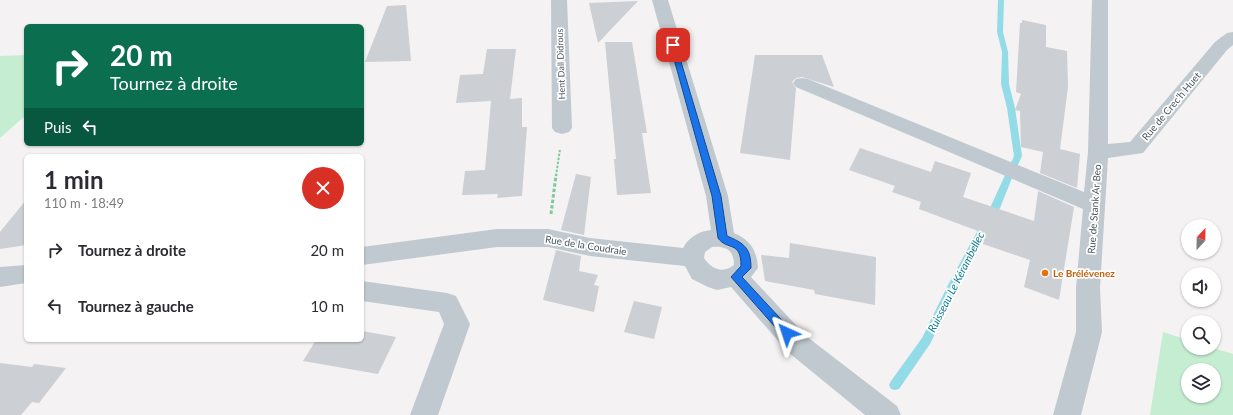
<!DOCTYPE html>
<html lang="fr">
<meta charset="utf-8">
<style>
body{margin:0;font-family:Lato,sans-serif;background:#f2f2f3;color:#2b2b33;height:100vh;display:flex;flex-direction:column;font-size:15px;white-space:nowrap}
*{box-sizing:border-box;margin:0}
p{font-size:13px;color:#7c7c81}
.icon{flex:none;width:22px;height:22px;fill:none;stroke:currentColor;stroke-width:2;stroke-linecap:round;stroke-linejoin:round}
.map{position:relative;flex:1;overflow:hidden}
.panel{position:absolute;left:24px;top:154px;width:340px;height:188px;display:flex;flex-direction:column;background:#fff;border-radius:6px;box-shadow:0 1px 3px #0004}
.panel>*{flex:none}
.hud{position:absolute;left:24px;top:24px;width:340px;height:122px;border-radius:6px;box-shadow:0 1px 3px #0004;background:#0b6e4f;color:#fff;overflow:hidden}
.needle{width:26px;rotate:22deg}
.controls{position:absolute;left:1181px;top:219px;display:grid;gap:8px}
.controls a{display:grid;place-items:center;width:40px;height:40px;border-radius:50%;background:#fff;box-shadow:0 1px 3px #0004;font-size:20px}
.pin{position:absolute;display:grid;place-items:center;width:34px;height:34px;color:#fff;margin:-17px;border-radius:8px;box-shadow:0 2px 6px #0006}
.me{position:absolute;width:44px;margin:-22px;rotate:318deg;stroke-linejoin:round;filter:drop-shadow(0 0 3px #0008)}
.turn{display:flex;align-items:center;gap:14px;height:84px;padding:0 20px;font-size:18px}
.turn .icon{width:52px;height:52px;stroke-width:2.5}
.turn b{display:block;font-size:28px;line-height:34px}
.then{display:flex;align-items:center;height:38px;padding:0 20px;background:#0003;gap:8px;font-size:15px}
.round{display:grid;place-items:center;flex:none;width:42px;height:42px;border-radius:21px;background:#f2f2f3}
.head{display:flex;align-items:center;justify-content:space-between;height:68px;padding:0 20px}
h1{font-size:24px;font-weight:700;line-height:30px}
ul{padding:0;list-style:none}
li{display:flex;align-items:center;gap:12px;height:56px;padding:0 20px}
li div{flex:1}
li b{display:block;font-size:15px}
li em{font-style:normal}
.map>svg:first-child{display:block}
.green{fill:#c4edd1;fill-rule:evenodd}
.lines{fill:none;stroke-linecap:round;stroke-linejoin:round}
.stream{fill:#94dbe8;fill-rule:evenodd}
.building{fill:#cccfd3}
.path-far1{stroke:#7dca9f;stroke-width:2;stroke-dasharray:2.5 1.5;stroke-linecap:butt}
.path{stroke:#7dca9f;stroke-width:3;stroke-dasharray:3.5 2;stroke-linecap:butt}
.minor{fill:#c0c9cf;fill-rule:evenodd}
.route{fill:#1a73e8;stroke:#114b97}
.food-dot{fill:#e8710a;stroke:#fff;stroke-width:1.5}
.labels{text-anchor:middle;stroke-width:3.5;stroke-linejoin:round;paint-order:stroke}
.far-street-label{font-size:9px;fill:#4a565e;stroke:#fff}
.street-label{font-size:10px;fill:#4a565e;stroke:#fff}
.food-label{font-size:10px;font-weight:bold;fill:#c56008;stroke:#fff;text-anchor:start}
.water-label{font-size:11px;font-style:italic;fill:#147e90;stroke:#fff}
</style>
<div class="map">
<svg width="1233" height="415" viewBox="0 0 1233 415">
<rect width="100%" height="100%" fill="#f4f2f2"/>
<g class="green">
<polygon points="26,55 26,115 0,138 0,56"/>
<path d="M1163 332 1188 340V348H1213L1233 354V415H1150ZM1188 370H1214V396H1188Z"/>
</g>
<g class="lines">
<g class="stream">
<polygon points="998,0 1004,0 1003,32 1008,52 1009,84 1015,108 1022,156 1016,169 1013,170 1009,167 1014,156 1007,108 1001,84 1002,52 997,32"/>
<polygon points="1010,170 1014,173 1000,208 957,289 930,344 899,389 895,390 891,389 889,385 891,381 922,338 948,285 990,208 1006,173"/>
</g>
</g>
<g class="building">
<polygon points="638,1 598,43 589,3"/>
<polygon points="406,5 411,61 365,62 387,6"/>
<polygon points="1022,20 1046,25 1046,47 1067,51 1068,87 1060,149 1080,154 1077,188 1040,173 1043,152 1021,147 1020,111 1015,110 1021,94 1016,92 1020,23 1022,23"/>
<polygon points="605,42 632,42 647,133 642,133 651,193 617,195 614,159 616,159"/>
<polygon points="487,49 516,49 510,99 522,98 522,127 527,127 522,196 497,198 498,194 462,195 465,171 485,170 491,101 456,103 460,75 483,74"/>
<polygon points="755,55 822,55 834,87 802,77 796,78 792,82 796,88 790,160 740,153"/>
<polygon points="860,148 931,172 935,161 971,173 963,197 1034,221 1038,191 1074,207 1059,300 1024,287 1030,260 983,244 986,234 919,209 921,202 892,192 895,186 849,170"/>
<polygon points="576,174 591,177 584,235 561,230"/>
<polygon points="26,200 26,245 0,249 0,232"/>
<polygon points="790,243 876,257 875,305 815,294 814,290 765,281 761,255 789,258"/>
<polygon points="556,250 581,256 579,271 598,275 594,285 599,286 594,312 543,300"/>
<polygon points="634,301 662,307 654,339 624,332"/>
<polygon points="362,331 396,337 378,374 303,361 316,340 362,340"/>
<polygon points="0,363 32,367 34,364 66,368 39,403 32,402 21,415 0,415"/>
</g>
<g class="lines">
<polyline class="path-far1" points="556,176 560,149"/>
<polyline class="path" points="551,214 556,175"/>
<g class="minor">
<polygon points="551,0 567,0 572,128 569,132 562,134 555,132 552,128"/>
<path d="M652 0H668L728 196 734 233C750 240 757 250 758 268L751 277 806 336 897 406 901 415H865L788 352 731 287 717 290 708 287 692 279 685 266 590 256 548 247H497L362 265V247L497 229H548L590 238 683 248C688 238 699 231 711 230L706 196ZM712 247C726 246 734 250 734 265 723 274 711 269 704 258L705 252Z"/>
<polygon points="1092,0 1108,0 1108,144 1130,142 1215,42 1227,33 1233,32 1233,45 1227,50 1143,153 1108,158 1100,288 1102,332 1081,415 1053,415 1076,332 1076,288 1083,209 796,87 793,83 796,79 802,78 808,79 1084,192 1088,152"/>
<polygon points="26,265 26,283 0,287 0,267"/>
<polygon points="362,281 447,293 456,296 470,324 438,415 410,415 444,324 439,312 362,301"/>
</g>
</g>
<path class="route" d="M673 43 676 45 721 196 727 236C744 243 751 248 751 268L742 277 791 330 793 333 791 336 787 337 783 336 731 277 741 266C741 240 727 251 718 238L712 196 670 45Z"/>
<circle class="food-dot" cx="1045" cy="273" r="4"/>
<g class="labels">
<g class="far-street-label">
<text transform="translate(561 64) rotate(-92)" y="3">Hent Dall Didrous</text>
</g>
<g class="street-label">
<text transform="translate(1171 106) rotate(-50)" y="4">Rue de Crec'h Huet</text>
<text transform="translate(1094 209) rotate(-86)" y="4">Rue de Stank Ar Beo</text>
<text transform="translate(586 245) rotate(9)" y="4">Rue de la Coudraie</text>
</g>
<g class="food-label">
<text x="1053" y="277">Le Brélévenez</text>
</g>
<g class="water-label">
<text transform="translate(956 282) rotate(-63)" y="4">Ruisseau Le Kérambellec</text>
</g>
</g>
</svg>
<div class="controls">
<a><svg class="needle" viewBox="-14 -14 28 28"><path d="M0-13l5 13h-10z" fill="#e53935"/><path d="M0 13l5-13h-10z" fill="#7c7c81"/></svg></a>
<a><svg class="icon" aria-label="sound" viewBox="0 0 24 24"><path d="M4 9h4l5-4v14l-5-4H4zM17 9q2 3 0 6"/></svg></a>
<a><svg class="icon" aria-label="search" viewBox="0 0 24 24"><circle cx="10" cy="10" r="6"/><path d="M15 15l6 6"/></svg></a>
<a><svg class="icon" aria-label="layers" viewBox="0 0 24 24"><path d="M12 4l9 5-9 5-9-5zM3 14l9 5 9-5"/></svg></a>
</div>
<div class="pin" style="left:673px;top:45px;background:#d93025"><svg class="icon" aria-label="arrive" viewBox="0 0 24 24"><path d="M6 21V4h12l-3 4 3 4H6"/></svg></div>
<svg class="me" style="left:787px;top:333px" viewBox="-20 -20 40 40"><path d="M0-17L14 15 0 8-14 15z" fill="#1a73e8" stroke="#fff" stroke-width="4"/></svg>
<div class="hud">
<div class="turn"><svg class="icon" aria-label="right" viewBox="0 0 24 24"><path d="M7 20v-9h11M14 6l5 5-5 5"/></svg><div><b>20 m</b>Tournez à droite</div></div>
<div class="then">Puis<svg class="icon" aria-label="left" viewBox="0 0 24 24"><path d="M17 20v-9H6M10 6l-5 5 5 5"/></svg></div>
</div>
<section class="panel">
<div class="head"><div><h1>1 min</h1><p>110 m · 18:49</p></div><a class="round" style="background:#d93025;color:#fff"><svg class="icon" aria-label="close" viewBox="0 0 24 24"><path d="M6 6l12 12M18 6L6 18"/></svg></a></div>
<ul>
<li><svg class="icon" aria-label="right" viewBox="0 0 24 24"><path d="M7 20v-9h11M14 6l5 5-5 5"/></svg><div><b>Tournez à droite</b></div><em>20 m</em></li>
<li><svg class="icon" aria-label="left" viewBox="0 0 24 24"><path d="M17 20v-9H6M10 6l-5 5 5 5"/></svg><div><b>Tournez à gauche</b></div><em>10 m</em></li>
</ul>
</section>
</div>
